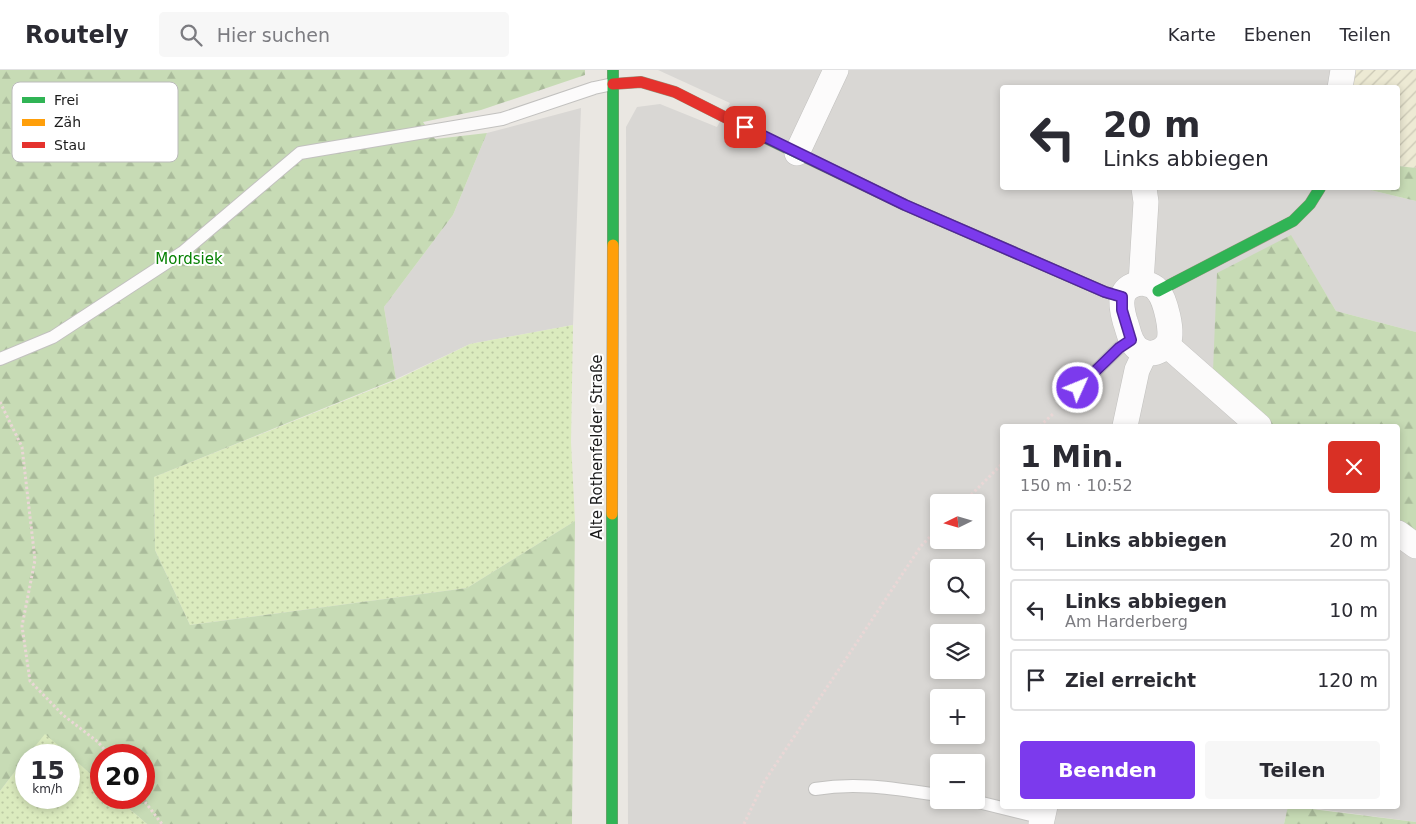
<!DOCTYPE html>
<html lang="de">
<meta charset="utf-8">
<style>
body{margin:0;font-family:"DejaVu Sans",sans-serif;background:#f7f7f7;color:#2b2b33;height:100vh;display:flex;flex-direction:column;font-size:19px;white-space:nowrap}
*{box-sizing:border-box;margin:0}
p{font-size:16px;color:#7c7c81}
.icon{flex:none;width:28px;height:28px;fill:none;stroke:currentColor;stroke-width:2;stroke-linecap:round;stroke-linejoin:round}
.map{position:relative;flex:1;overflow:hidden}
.drawer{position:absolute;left:1000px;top:354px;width:400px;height:385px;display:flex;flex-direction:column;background:#fff;border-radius:5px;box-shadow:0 2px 8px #0003}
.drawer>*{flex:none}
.banner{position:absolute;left:1000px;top:15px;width:400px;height:105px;border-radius:5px;box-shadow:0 2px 8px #0003;background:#fff;color:#2b2b33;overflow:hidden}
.needle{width:32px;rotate:265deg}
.controls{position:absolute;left:930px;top:424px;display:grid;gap:10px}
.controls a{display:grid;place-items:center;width:55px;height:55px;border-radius:5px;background:#fff;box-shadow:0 2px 8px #0003;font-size:25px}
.speed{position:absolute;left:15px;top:674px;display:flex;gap:10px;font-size:25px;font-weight:700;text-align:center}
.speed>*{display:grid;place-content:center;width:65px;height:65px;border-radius:50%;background:#fff;box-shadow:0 2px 8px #0003;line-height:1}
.speed small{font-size:12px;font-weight:400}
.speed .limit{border:8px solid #d22;background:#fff;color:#111}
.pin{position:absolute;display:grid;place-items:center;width:42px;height:42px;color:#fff;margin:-21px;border-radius:10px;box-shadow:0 2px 8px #0006}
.me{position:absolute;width:55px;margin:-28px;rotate:46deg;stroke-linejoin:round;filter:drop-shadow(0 0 4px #0008)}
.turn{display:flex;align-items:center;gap:18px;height:105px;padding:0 20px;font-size:22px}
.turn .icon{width:65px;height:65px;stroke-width:2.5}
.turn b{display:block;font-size:35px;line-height:42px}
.round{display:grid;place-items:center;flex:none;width:52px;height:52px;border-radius:5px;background:#f7f7f7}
.head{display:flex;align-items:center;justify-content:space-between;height:85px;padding:0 20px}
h1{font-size:30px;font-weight:600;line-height:38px}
.action{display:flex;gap:10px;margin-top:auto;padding:10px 20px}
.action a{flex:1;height:58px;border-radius:5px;background:#7c3aed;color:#fff;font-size:20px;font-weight:600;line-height:58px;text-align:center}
.action a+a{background:#f7f7f7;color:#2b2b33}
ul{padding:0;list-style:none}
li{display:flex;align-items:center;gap:15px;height:62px;margin:0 10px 8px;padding:0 10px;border:2px solid #e1e1e2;border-radius:5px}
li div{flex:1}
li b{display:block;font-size:19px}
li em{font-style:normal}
header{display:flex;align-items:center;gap:30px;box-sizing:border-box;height:70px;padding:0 25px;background:#fff;border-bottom:1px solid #e1e1e2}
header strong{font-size:24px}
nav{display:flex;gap:28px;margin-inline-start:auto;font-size:18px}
.search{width:350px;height:45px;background:#f7f7f7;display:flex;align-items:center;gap:12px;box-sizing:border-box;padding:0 18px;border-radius:5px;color:#7c7c81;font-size:19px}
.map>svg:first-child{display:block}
.residential{fill:#d9d7d4;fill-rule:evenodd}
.farmland{fill:url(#farmland-furrows)}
.grass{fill:url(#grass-dots)}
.forest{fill:url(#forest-firs)}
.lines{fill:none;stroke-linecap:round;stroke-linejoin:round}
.lane-casing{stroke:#c2c1bf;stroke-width:14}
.street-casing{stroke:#c2c1bf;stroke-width:26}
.fast-casing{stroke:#94937b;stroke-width:12}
.slow-casing{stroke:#94937b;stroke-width:12}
.jam-casing{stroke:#94937b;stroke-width:12}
.path{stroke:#ead7d6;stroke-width:3;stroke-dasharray:2.5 2.5;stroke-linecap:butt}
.lane{stroke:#fcfbfb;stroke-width:12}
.street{stroke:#fcfbfb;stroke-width:25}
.fast{stroke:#30b455;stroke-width:11}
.slow{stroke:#ff9f0a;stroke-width:11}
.jam{stroke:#e5322d;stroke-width:11}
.route-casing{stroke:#51269a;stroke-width:12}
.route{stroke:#7c3aed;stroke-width:9}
.labels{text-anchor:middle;stroke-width:4;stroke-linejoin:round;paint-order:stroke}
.park-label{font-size:15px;fill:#068002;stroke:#fff}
.street-label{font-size:15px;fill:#1b1b1b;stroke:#fff}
.key{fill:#fff;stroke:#bbb;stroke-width:1}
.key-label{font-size:14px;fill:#1b1b1b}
</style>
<header>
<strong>Routely</strong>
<div class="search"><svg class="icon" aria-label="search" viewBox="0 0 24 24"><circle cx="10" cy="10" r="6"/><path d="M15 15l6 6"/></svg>Hier suchen</div>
<nav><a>Karte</a><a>Ebenen</a><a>Teilen</a></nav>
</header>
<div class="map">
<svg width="1416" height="754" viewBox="0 0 1416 754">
<defs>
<pattern id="farmland-furrows" width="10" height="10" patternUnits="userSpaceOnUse" patternTransform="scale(1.25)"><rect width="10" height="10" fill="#edead4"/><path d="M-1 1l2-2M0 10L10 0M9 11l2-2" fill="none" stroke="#cbc8b5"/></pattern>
<pattern id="grass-dots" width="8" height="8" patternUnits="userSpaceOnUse" patternTransform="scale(1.25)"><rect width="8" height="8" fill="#dbebbe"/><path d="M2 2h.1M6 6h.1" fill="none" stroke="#bbc9a3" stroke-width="1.8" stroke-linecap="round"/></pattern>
<pattern id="forest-firs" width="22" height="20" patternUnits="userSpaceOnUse" patternTransform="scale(1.25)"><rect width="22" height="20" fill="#c7dbb5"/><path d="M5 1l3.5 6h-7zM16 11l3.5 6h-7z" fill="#aabb9b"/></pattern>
</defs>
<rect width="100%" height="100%" fill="#eae7e2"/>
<g class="residential">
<path d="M658 0H1350L1348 17 1002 18V118H1362L1416 131V262L1336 241 1291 166 1213 301 1273 356H1002V736H1288L1284 754H628L626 57 637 37 660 34 717 57 730 33ZM939 432H976V470H939ZM939 498H976V535H939ZM939 562H976V600H939ZM939 628H976V665H939ZM939 692H976V730H939Z"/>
<polygon points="581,38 573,255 470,274 396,309 384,237 453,145 487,63"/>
<polygon points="1398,453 1416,466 1416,752 1295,736 1398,736"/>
</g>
<polygon class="farmland" points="1350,0 1416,0 1416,98 1398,96 1398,18 1348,18"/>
<g class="grass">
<polygon points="573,255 571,372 575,451 467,518 190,555 155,480 154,407 396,310 470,274"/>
<polygon points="45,663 101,713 101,728 117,728 147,754 0,754 0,721 26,687 26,728 69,728 69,685 28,685"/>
</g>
<g class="forest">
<polygon points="0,0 585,0 585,5 481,40 423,52 435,69 487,63 453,145 384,237 396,309 154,407 155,480 190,555 467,518 575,451 572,754 147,754 117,728 144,728 144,685 101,685 101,713 45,664 28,685 26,685 26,687 0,721"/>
<polygon points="1398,96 1416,98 1416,131 1362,118 1398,118"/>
<polygon points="1291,165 1336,241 1416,262 1416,466 1398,453 1398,356 1273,356 1213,301 1217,203"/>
<polygon points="1288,736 1416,752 1416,754 1284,754"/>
</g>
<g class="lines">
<g class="lane-casing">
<g id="lane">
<polyline points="0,289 53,267 183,182 300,83 502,49 594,18 613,14"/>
<polyline points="1065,331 1119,278 1131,270"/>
<path d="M815 719C859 712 895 719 939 725"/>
<polyline points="970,730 1043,748"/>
</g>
</g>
<g class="street-casing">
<g id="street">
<polyline points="1340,18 1343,0"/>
<polyline points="797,83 836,0"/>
<path d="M1141 213C1148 214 1154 215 1158 221 1165 229 1174 263 1168 273 1160 286 1141 287 1133 273 1129 267 1128 259 1125 251 1120 233 1118 217 1141 213Z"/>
<polyline points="1141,213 1146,132 1144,118"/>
<polyline points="1167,275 1259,356"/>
<polyline points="1125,356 1137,300 1145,283"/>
<polyline points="1398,463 1416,476"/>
<polyline points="1041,754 1045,736"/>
</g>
</g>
<g class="fast-casing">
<g id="fast">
<polyline points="766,68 905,135 1105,222 1122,227"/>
<polyline points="613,175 613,0"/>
<polyline points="1158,221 1293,151 1310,134 1320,118"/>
<polyline points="612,754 612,444"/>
</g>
</g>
<g class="slow-casing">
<polyline id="slow" points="612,444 613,175"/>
</g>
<g class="jam-casing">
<polyline id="jam" points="613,14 641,12 675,22 766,68"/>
</g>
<g class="path">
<polyline points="0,332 22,377 35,490 22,556 30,611 63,645 98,672 109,685"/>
<polyline points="1040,356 1054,343"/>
<polyline points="964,432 1002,394"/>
<polyline points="142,728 162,754"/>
<polyline points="744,754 764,712 921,476 939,458"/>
</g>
<use href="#lane" class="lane"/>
<use href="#street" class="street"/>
<use href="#fast" class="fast"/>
<use href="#slow" class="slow"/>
<use href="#jam" class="jam"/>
</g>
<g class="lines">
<g class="route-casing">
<polyline id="route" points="745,57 905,135 1105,222 1122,227 1122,240 1131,270 1119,278 1078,318"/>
</g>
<use href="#route" class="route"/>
</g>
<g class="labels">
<g class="park-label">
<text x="189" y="194">Mordsiek</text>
</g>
<g class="street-label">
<text transform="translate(597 377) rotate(-90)" y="5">Alte Rothenfelder Straße</text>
</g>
</g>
<rect x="12" y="12" width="166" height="80" rx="8" class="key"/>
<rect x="22" y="27" width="23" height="6" fill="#30b455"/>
<rect x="22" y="49" width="23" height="7" fill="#ff9f0a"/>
<rect x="22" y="72" width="23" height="6" fill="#e5322d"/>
<g class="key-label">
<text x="54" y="35">Frei</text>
<text x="54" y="57">Zäh</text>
<text x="54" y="80">Stau</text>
</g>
</svg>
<div class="controls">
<a><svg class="needle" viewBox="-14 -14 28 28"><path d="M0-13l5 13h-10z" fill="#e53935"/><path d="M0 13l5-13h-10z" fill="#7c7c81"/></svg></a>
<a><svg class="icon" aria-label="search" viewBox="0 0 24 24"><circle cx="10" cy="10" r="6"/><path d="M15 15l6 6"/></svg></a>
<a><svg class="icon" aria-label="layers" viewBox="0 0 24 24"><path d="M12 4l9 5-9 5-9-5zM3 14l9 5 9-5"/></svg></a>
<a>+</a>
<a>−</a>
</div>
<div class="speed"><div>15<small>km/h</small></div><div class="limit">20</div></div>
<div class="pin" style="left:745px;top:57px;background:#d93025"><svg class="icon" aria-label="arrive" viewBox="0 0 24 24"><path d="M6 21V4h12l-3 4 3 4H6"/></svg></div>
<svg class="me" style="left:1078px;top:318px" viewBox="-20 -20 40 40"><circle r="17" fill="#7c3aed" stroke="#fff" stroke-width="3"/><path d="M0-11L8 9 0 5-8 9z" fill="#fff"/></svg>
<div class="banner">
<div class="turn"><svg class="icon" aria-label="left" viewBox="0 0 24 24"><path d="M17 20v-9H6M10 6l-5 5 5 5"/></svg><div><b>20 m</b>Links abbiegen</div></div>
</div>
<section class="drawer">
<div class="head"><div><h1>1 Min.</h1><p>150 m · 10:52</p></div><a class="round" style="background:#d93025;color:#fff"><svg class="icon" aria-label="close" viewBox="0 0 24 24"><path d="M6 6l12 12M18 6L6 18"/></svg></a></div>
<ul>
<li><svg class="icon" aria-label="left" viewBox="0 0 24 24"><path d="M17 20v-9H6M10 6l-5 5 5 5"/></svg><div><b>Links abbiegen</b></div><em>20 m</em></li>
<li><svg class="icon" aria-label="left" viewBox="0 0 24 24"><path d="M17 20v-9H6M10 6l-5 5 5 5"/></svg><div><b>Links abbiegen</b><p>Am Harderberg</p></div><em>10 m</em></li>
<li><svg class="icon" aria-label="arrive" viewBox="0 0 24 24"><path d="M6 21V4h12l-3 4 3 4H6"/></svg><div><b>Ziel erreicht</b></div><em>120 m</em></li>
</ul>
<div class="action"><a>Beenden</a><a>Teilen</a></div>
</section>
</div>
